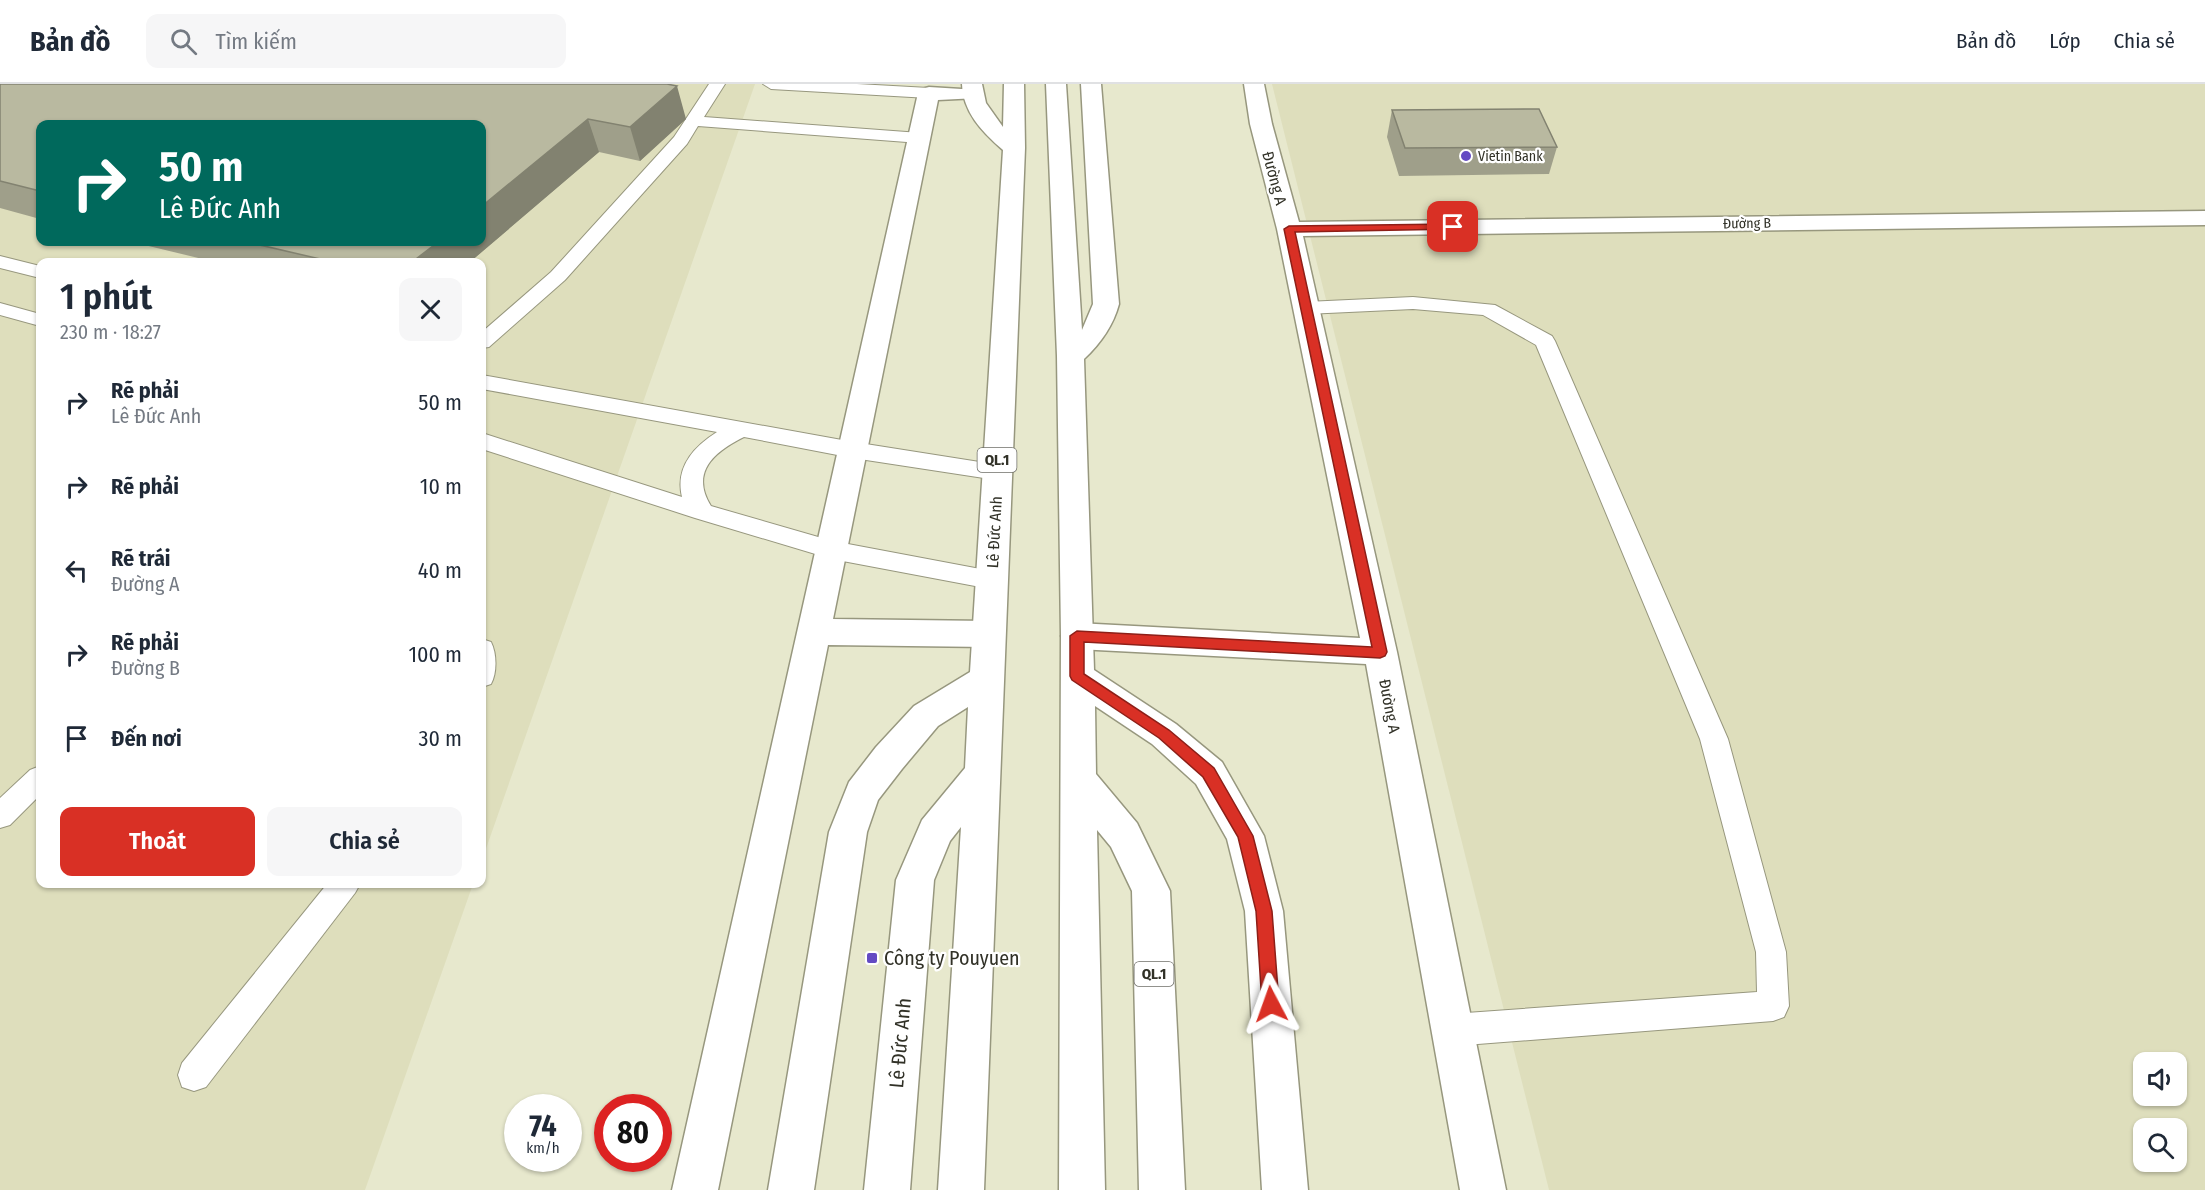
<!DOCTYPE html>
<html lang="vi">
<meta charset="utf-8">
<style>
body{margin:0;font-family:"Fira Sans Condensed",sans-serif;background:#f6f6f7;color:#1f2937;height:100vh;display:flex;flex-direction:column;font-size:22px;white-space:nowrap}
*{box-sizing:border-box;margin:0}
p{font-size:20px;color:#747a83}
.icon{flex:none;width:33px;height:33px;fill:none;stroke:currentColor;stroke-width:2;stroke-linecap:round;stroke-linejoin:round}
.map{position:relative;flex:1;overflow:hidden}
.sheet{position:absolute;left:36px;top:174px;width:450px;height:630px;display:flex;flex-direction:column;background:#fff;border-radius:12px;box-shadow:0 2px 4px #0004}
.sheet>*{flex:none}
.guide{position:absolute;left:36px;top:36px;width:450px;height:126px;border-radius:12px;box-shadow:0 2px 4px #0004;background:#00695c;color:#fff;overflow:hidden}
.tools{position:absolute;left:2133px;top:968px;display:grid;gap:12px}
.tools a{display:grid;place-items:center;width:54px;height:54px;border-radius:12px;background:#fff;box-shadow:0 2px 4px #0004;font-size:30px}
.speed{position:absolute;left:504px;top:1010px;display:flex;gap:12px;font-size:30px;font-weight:700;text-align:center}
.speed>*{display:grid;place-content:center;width:78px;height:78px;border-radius:50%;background:#fff;box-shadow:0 2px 4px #0004;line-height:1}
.speed small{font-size:15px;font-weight:400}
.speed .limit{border:9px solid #d22;background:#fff;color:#111}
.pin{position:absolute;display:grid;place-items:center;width:51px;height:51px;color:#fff;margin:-26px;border-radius:12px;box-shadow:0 3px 9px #0006}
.me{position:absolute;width:66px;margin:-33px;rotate:356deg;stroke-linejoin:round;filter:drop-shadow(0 0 4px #0008)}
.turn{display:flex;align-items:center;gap:21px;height:126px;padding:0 24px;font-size:27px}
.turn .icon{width:78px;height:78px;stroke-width:2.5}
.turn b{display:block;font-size:42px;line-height:51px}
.round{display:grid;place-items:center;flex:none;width:63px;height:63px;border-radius:12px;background:#f6f6f7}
.overview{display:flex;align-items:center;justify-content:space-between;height:102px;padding:0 24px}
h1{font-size:36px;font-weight:600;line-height:45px}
.button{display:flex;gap:12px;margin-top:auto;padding:12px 24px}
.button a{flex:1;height:69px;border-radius:12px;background:#d93025;color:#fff;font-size:24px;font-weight:600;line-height:69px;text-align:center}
.button a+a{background:#f6f6f7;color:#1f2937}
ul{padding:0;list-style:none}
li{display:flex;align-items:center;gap:18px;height:84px;padding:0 24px}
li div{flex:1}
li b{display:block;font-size:22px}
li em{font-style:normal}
header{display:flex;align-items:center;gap:36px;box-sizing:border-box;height:84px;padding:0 30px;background:#fff;border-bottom:2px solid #e0e1e3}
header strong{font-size:28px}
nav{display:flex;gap:33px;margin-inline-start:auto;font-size:21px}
.search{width:420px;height:54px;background:#f6f6f7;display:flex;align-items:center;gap:15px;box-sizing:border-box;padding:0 21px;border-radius:12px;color:#747a83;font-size:22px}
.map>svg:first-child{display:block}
.built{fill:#dedebc;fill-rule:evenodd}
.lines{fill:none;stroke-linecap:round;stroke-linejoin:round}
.service-casing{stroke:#97977e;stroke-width:2}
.minor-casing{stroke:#97977e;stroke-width:3}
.trunk-casing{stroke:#97977e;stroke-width:3}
.service{fill:#fff;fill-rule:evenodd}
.minor{fill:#fff;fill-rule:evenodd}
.trunk{fill:#fff;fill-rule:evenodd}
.wall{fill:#9f9f8a}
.shaded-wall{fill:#828270}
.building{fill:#b9b9a0;stroke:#828270;stroke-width:1.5}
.route{fill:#d93025;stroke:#8d1f18;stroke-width:1.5}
.poi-dot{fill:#634ac3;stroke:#fff;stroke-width:2}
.labels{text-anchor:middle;stroke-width:4.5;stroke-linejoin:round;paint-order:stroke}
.far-poi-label{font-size:14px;fill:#313127;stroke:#fff;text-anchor:start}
.far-street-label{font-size:14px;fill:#313127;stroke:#fff}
.shield{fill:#fff;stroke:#6f6f68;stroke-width:1.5}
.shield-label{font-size:15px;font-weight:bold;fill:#313127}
.street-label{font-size:16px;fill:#313127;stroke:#fff}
.near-poi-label{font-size:20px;fill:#313127;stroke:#fff;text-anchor:start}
.near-street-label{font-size:20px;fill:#313127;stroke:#fff}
</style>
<header>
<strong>Bản đồ</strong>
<div class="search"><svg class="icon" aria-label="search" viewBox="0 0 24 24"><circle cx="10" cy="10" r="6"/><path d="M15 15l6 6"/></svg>Tìm kiếm</div>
<nav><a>Bản đồ</a><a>Lớp</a><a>Chia sẻ</a></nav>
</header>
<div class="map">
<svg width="2205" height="1106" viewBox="0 0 2205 1106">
<rect width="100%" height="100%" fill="#e7e8cd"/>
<g class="built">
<path d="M0 0H755L482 776V178H40V800H473L365 1106H0ZM40 40H482V158H40Z"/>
<path d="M1272 0H2205V1106H1549ZM2144 978H2176V1011H2144ZM2144 1044H2176V1077H2144Z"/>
</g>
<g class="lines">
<g class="service-casing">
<g id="service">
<polygon points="709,0 725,0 704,33 920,49 926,50 929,54 926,58 920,59 698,42 687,60 565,196 489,263 482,264 482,248 551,188 674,53"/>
<polygon points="763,0 857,0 929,4 937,9 929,14 771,5"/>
<polygon points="0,172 40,182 40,194 0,184"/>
<polygon points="1413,213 1495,221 1552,252 1555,257 1728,655 1786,868 1789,922 1784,933 1773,937 1452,962 1441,957 1436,946 1441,935 1452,930 1757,908 1756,868 1700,655 1536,261 1483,231 1413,225 1306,230 1299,228 1296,224 1299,220 1306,218"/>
<polygon points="0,219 40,230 40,242 0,231"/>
<path d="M482 291 853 358 1005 382 1008 388 1005 394 997 396 853 374 744 353C714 368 690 388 711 422L832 457 991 487 1000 490 1003 496 1000 502 991 505 832 475 695 434 482 365V349L682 413C675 384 693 363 717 348L482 305Z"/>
<path d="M482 555 491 558C497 570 497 589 491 600L482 603Z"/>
<polygon points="40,682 40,711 10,741 0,744 0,714 30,686"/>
<polygon points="327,800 360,800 355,809 206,1003 194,1007 182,1003 178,991 182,979"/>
</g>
</g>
<g class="minor-casing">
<g id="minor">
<polygon points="1244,0 1264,0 1272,40 1299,138 2205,127 2205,141 1303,152 1397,568 1506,1106 1460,1106 1366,580 1077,565 1065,561 1061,552 1065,543 1077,539 1360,554 1277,145 1250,40"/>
<polygon points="929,3 978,6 982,10 978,14 938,16 833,535 988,537 1000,541 1004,550 1000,559 988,563 828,561 718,1106 672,1106 918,9 922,5"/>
</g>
</g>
<g class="trunk-casing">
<g id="trunk">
<path d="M962 0H982L986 19 1003 43 1004 0H1024L1025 64 984 1106H938L961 743 950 757 934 796 910 1106H864L896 796 922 736 965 684 968 623 938 642 902 685 878 716 867 748 814 1106H768L829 748 849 698 876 663 914 622 970 588 1003 66C982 48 963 28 962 0Z"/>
<path d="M1046 0H1066L1082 246 1093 220 1081 0H1101L1119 220C1113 242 1101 259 1084 275L1094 586 1176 640 1222 678 1264 752 1283 827 1308 1106H1262L1245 827 1227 755 1196 700 1152 660 1095 622 1096 690 1137 739 1170 807 1185 1106H1139L1132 807 1111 763 1097 746 1105 1106H1059L1061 552 1057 272Z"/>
</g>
</g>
<use href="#service" class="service"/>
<use href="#minor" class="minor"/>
<use href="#trunk" class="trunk"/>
</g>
<g class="wall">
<polygon points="0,0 686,35 640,77 599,68 470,178 215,178 132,158 482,158 40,40 40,135 0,124"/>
<polygon points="1392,26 1557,63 1549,90 1399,92 1387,53"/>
</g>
<g class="shaded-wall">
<polygon points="677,2 686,35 640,77 630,43"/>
<polygon points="588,35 599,68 470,178 412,178 438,158 482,158 482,122"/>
</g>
<g class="building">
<polygon points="0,0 667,0 677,2 630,43 588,35 482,122 482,40 40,40 40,107 0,97"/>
<polygon points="1539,25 1557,63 1405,64 1392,26"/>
<polygon points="247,158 438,158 412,178 333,178"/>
</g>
<polygon class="route" points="1453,140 1457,141 1457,145 1295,148 1387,568 1385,572 1380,574 1084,558 1084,590 1169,646 1214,684 1253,752 1272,827 1279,920 1277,926 1271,928 1265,926 1262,920 1256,827 1238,753 1203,693 1159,654 1072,596 1070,592 1070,552 1077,547 1372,563 1284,145 1289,142"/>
<g class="poi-dot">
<circle cx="1466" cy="72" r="6"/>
<rect x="866" y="868" width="12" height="12" rx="3"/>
</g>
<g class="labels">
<g class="far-poi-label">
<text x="1478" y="77">Vietin Bank</text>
</g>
<g class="far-street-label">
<text transform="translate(1747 139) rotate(-1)" y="5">Đường B</text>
</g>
<g class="shield">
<rect x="977.5" y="364" width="39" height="24" rx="4.5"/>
<rect x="1134.5" y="878" width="39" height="24" rx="4.5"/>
</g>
<g class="shield-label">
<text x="997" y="381">QL.1</text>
<text x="1154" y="895">QL.1</text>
</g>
<g class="street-label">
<text transform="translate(1275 94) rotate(75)" y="6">Đường A</text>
<text transform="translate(994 448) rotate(-87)" y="6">Lê Đức Anh</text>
<text transform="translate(1390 622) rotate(79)" y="6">Đường A</text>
</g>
<g class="near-poi-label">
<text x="884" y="881">Công ty Pouyuen</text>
</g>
<g class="near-street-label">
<text transform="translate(900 959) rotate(-85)" y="7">Lê Đức Anh</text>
</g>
</g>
</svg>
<div class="tools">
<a><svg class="icon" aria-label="sound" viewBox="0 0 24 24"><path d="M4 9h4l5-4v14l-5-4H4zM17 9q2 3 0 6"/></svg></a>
<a><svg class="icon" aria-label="search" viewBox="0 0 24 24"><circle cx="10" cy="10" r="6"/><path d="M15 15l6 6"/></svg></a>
</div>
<div class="speed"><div>74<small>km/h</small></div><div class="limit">80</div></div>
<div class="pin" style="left:1453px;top:143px;background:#d93025"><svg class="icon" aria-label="arrive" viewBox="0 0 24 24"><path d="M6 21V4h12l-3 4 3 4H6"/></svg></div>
<svg class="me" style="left:1271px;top:920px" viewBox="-20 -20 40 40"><path d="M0-17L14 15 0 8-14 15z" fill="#d93025" stroke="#fff" stroke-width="4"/></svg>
<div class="guide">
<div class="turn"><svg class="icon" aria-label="right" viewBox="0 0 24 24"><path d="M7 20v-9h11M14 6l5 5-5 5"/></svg><div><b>50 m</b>Lê Đức Anh</div></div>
</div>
<section class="sheet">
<div class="overview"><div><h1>1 phút</h1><p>230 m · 18:27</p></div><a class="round"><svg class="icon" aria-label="close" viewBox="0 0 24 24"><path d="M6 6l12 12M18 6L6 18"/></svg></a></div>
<ul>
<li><svg class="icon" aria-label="right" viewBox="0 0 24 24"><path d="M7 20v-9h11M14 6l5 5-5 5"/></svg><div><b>Rẽ phải</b><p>Lê Đức Anh</p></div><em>50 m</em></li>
<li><svg class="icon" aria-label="right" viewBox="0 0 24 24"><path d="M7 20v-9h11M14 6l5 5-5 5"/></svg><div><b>Rẽ phải</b></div><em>10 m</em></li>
<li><svg class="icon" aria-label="left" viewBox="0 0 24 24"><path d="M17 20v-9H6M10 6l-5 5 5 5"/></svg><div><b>Rẽ trái</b><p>Đường A</p></div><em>40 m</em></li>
<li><svg class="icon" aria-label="right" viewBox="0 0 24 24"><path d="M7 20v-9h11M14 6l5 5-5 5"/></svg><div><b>Rẽ phải</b><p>Đường B</p></div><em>100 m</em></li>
<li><svg class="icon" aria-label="arrive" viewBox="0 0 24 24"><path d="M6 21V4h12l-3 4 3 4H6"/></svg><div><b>Đến nơi</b></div><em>30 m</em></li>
</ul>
<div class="button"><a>Thoát</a><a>Chia sẻ</a></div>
</section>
</div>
